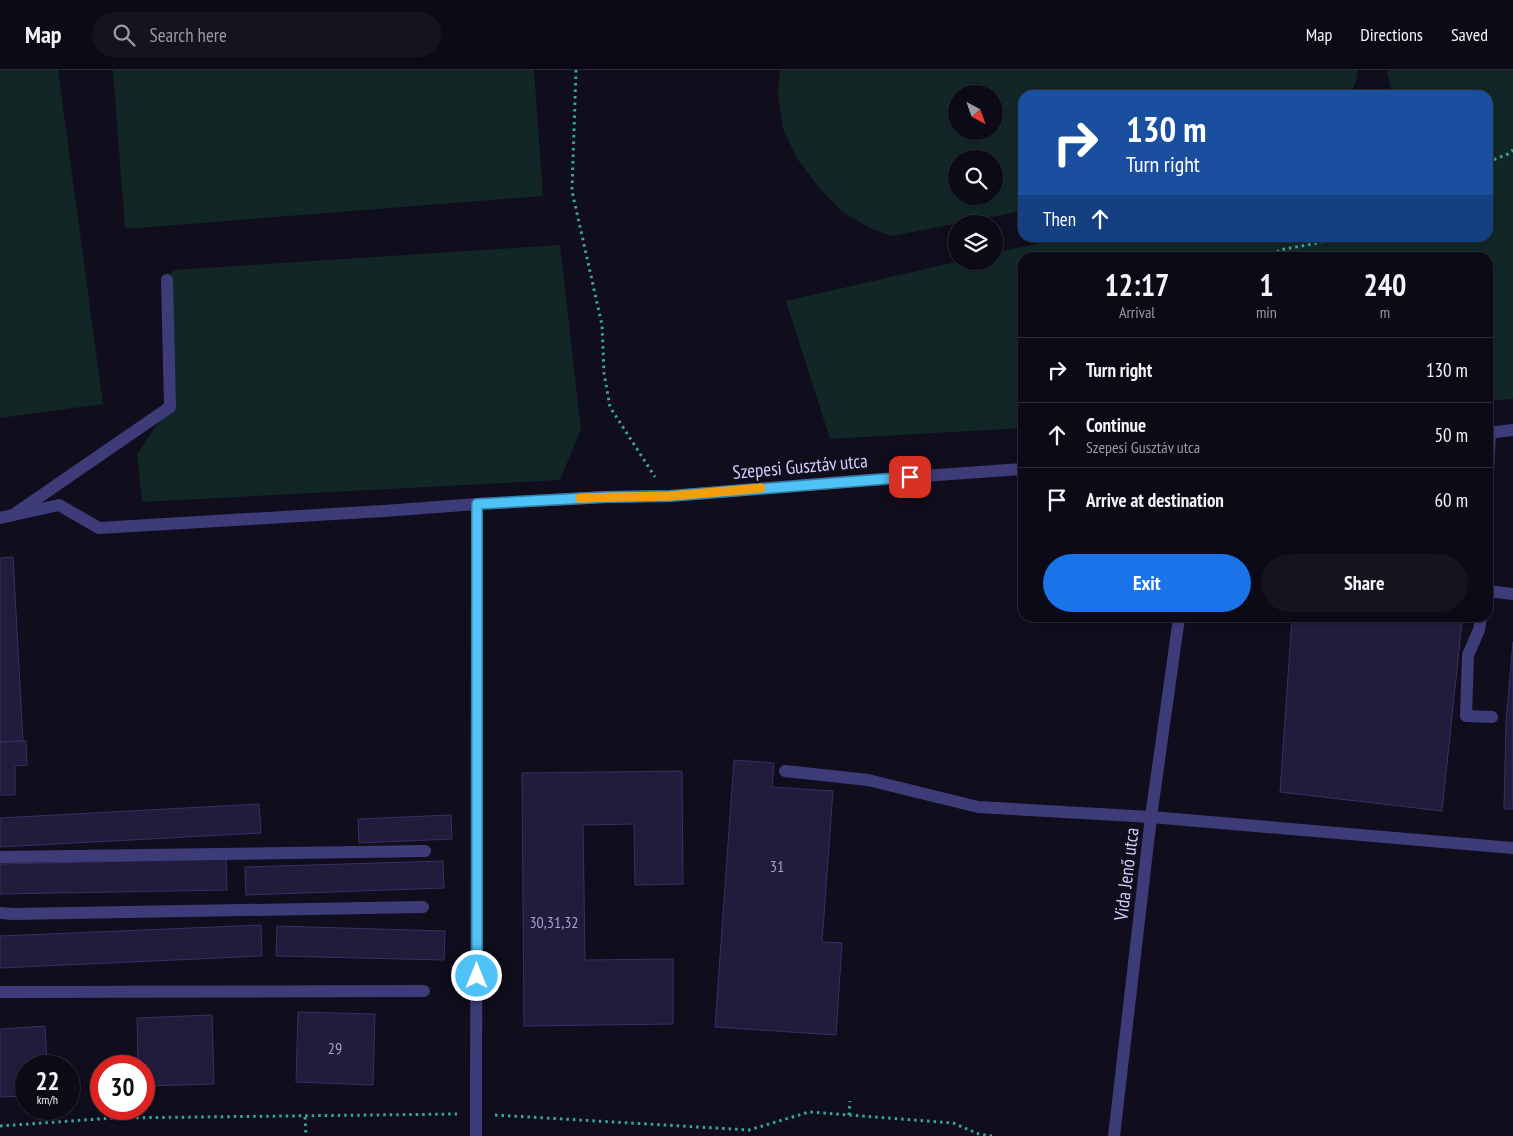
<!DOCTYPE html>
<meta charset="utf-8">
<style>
body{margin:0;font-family:"PT Sans Narrow",sans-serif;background:#15131f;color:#f1f3f6;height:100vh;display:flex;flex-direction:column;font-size:19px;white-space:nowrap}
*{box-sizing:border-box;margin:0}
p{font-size:16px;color:#9a9aa1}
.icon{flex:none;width:28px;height:28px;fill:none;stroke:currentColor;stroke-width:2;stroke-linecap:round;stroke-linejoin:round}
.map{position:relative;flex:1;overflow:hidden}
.details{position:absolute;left:1018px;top:182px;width:475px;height:370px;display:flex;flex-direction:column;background:#0c0a16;border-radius:15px;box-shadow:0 1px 4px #0004,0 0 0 1px #2c2b35}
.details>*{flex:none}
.guide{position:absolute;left:1018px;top:20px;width:475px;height:152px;border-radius:15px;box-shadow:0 1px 4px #0004,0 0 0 1px #2c2b35;background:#1a4fa0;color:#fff;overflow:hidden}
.needle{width:32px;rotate:139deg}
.tools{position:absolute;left:948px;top:15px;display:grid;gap:10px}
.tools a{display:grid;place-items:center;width:55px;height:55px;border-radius:50%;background:#0c0a16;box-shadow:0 1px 4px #0004,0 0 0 1px #2c2b35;font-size:25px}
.speed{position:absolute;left:15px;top:985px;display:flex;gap:10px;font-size:25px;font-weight:700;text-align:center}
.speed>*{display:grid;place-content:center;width:65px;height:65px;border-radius:50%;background:#0c0a16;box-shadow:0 1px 4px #0004,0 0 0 1px #2c2b35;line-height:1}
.speed small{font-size:12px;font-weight:400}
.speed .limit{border:8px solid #d22;background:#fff;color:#111}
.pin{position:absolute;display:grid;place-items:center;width:42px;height:42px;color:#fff;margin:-21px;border-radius:10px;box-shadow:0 2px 8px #0006}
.me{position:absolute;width:55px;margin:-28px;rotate:0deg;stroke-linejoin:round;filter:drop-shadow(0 0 4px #0008)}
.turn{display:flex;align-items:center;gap:18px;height:105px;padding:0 25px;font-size:22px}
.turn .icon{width:65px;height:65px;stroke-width:2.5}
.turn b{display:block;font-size:35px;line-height:42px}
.then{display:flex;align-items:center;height:48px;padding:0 25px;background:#0003;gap:10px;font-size:19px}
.eta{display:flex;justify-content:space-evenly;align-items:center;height:85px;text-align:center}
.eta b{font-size:30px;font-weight:700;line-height:35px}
.action{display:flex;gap:10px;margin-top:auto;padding:10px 25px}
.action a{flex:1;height:58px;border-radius:30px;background:#1a73e8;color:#fff;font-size:20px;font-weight:700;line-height:58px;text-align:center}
.action a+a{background:#15131f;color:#f1f3f6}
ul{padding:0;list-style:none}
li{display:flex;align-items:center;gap:15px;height:65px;padding:0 25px;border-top:1px solid #2c2b35}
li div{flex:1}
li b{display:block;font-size:19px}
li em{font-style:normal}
header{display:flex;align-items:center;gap:30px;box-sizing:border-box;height:70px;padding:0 25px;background:#0c0a16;border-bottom:1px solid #2c2b35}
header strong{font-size:24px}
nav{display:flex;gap:28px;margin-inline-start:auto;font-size:18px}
.search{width:350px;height:45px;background:#15131f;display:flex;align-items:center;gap:12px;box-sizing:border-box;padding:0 18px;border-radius:28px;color:#9a9aa1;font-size:19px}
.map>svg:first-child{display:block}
.green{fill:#112625;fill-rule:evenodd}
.building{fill:#211b3c;stroke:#392f66}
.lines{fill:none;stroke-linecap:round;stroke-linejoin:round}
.path{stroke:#37a59d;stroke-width:3;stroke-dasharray:2.5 4;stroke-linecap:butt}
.lane{stroke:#3e3c78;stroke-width:12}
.street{stroke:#3e3c78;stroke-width:12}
.route-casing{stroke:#337fa1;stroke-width:12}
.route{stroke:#4fc3f7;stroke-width:9}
.slow{stroke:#f59e0b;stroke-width:9}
.labels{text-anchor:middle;stroke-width:5;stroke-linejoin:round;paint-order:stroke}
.number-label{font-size:16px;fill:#a6a0cb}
.street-label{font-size:19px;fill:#d2cdfb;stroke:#100d1d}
</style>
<header>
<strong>Map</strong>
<div class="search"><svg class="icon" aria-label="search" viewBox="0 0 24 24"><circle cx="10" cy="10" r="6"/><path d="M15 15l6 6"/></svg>Search here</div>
<nav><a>Map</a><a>Directions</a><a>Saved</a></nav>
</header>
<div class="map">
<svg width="1513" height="1066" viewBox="0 0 1513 1066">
<rect width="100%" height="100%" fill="#100d1d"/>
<g class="green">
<polygon points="0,0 58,0 103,334 0,348"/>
<polygon points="113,0 534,0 543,126 125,159"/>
<path d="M780 0H1358L1356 11 1350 25H1022V141L892 166 870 158 841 141 820 119 798 90 783 59 778 23ZM956 24H994V61H956ZM956 89H994V126H956Z"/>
<polygon points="1387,0 1513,0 1513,329 1488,331 1488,188 1022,188 1022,358 830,369 786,231 960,191 994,191 994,183 1063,168 1488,168 1488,25 1392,25"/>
<polygon points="560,175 581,359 560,410 142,432 137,384 170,336 167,210 173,200"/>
</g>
<g class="building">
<polygon points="13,487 23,671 0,672 0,488"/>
<polygon points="1292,548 1415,548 1462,552 1442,741 1280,722"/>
<polygon points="1513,572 1513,739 1504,739 1506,652"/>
<polygon points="26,671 27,695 15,696 15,725 0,725 0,672"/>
<polygon points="734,690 774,693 772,717 833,721 822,872 842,873 836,965 715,957"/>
<polygon points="682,701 683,814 635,815 634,754 583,755 585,890 673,889 673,954 524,956 522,703"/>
<polygon points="259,734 261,763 0,777 0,748"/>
<polygon points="451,745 452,769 359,773 358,749"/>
<polygon points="226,789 227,820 0,824 0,794"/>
<polygon points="443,791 444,818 246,825 245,797"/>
<polygon points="261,855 262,886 0,898 0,866"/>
<polygon points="277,856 445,861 444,890 276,886"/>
<polygon points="298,942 375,944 373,1015 296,1012"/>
<polygon points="212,945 214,1014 144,1016 144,996 138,996 137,948"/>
<polygon points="45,956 47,996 26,996 26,1026 0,1027 0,959"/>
</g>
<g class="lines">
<g class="path">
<polyline points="576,0 572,121 602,255 604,303 610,337 655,407"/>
<polyline points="1488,92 1508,84 1513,80"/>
<polyline points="1274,188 1279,180 1318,173 1337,168"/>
<polyline points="495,1045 749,1060 809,1042 953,1053 979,1064 992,1066"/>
<polyline points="849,1045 850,1031"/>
<polyline points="305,1047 306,1066"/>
<polyline points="0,1056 113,1048 457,1044"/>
</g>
<g class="lane">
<polyline points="1488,401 1490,362"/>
<polyline points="13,445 170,337 167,210"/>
<polyline points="1488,521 1513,524"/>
<polyline points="1481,548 1479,560 1468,585 1466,646 1492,647"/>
<polyline points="785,701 868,710 978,737 1151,747 1513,778"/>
<polyline points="0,787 425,781"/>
<polyline points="0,843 13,844 423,837"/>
<polyline points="0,922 424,921"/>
</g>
<g class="street">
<polyline points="1488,363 1513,360"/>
<polyline points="0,448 59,435 99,458 384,441 477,434 607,427 670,426 854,411 1022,399"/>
<polyline points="476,1066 477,434"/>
<polyline points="1114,1066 1151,747 1179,548"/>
</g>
</g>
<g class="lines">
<g class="route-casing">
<polyline id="route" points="477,906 477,434 606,427 670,426 910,407"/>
</g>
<use href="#route" class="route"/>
<polyline class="slow" points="580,428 670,426 761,418"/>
</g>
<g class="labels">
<g class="number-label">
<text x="777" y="802">31</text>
<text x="554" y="858">30,31,32</text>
<text x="335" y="984">29</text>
</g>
<g class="street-label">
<text transform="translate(800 396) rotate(-5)" y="7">Szepesi Gusztáv utca</text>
<text transform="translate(1126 804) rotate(-83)" y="7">Vida Jenő utca</text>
</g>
</g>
</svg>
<div class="tools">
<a><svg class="needle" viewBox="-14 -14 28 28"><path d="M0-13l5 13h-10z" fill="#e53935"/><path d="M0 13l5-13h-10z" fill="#9a9aa1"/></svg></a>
<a><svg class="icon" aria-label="search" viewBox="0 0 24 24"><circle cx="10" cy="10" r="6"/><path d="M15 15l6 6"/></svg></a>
<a><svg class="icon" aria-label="layers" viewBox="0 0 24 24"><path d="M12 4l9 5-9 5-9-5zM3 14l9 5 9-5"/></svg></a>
</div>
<div class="speed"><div>22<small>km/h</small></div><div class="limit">30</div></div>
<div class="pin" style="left:910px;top:407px;background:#d93025"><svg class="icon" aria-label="arrive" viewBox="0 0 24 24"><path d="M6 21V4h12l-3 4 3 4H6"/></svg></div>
<svg class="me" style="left:477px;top:906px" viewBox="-20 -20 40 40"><circle r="17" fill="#4fc3f7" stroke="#fff" stroke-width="3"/><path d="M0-11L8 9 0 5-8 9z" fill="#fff"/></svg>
<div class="guide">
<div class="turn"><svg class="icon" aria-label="right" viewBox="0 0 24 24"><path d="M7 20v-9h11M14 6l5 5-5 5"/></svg><div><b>130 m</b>Turn right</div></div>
<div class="then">Then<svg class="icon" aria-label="ahead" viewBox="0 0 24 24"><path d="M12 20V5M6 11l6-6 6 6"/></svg></div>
</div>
<section class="details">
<div class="eta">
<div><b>12:17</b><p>Arrival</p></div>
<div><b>1</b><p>min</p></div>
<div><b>240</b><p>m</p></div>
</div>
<ul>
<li><svg class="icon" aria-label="right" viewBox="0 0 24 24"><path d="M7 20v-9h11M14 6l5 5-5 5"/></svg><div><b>Turn right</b></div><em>130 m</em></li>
<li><svg class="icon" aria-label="ahead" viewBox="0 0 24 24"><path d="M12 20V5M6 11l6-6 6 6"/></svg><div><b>Continue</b><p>Szepesi Gusztáv utca</p></div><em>50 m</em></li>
<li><svg class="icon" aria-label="arrive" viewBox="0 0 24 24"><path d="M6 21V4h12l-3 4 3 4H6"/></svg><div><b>Arrive at destination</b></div><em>60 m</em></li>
</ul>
<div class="action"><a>Exit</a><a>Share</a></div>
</section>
</div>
